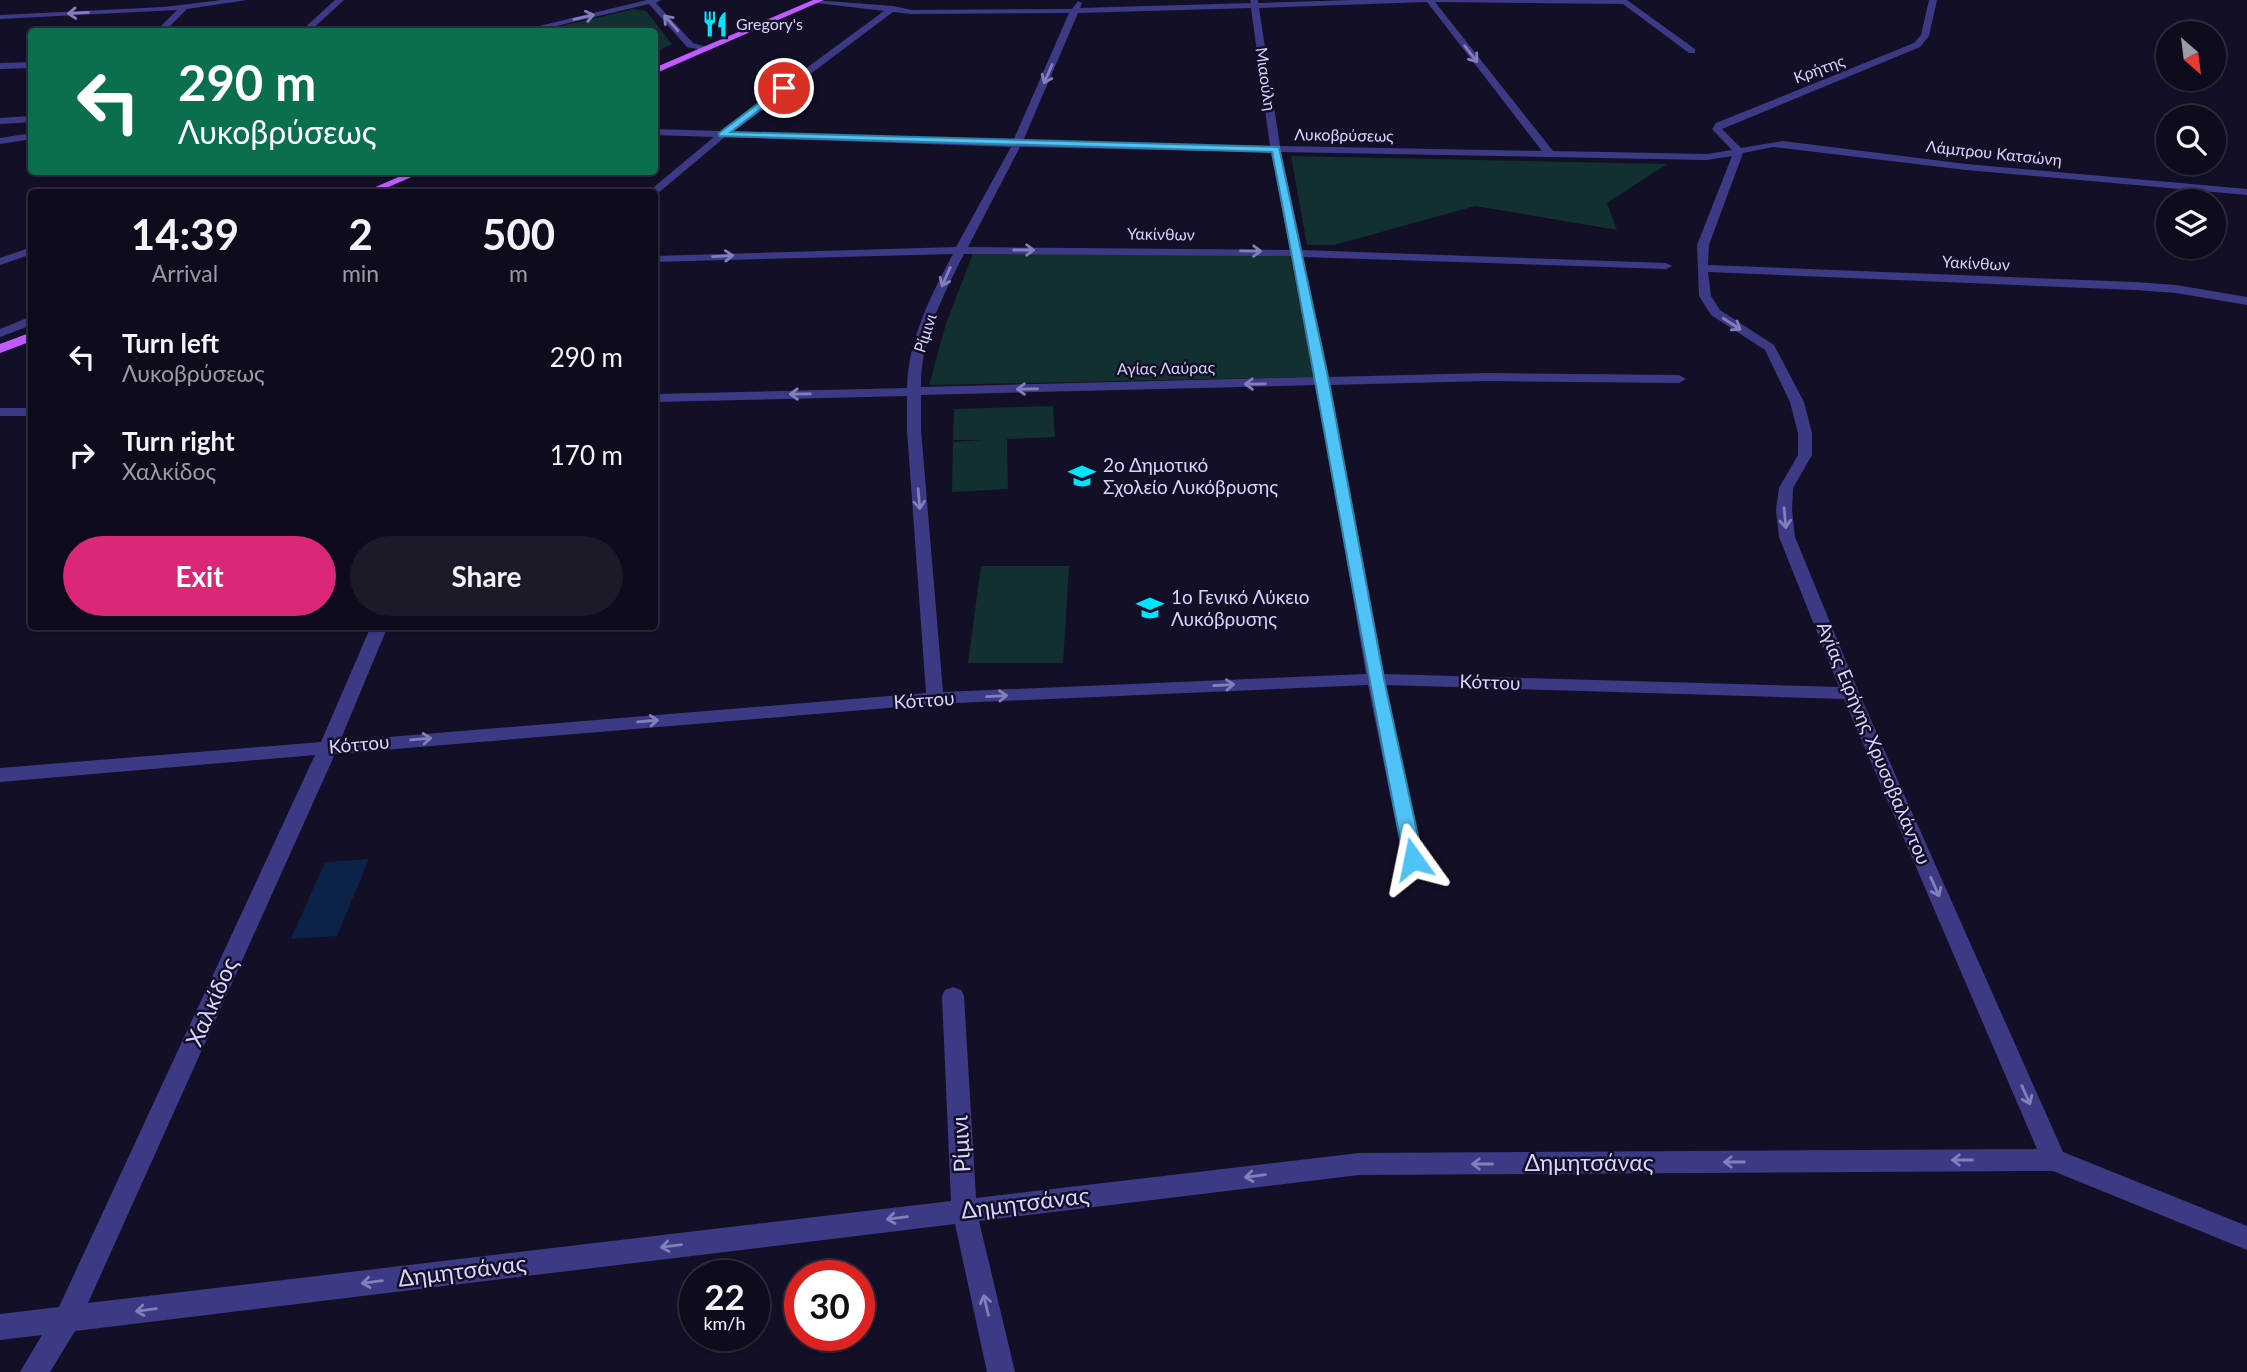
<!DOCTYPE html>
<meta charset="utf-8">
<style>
body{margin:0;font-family:Lato,sans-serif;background:#1c1929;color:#f1f3f6;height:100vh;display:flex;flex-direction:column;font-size:26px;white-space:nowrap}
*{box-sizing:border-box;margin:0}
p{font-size:23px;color:#9b9ba3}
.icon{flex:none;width:38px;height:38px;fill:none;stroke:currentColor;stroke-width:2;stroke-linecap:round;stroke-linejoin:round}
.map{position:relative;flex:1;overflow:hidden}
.side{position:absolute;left:28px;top:189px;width:630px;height:441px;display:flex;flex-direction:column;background:#0e0b1c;border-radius:7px;box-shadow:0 2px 5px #0004,0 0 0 2px #2e2b3b}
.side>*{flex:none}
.top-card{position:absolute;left:28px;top:28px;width:630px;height:147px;border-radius:7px;box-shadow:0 2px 5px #0004,0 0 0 2px #2e2b3b;background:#0b6e4f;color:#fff;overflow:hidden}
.needle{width:46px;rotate:152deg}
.tools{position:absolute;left:2156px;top:21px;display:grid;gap:14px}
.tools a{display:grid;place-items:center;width:70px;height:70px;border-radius:50%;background:#0e0b1c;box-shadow:0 2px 5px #0004,0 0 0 2px #2e2b3b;font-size:35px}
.speed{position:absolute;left:679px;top:1260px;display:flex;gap:14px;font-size:35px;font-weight:700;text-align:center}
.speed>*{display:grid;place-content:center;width:91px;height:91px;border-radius:50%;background:#0e0b1c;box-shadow:0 2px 5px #0004,0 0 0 2px #2e2b3b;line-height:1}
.speed small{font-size:18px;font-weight:400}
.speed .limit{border:10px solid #d22;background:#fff;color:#111}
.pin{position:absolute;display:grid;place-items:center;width:60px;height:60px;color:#fff;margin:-30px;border:4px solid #fff;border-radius:50%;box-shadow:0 2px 7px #0007}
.me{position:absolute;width:77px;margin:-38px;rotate:348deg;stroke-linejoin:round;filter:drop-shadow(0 0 5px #0008)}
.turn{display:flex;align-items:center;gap:24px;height:147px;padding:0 35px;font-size:32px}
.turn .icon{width:91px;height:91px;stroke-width:2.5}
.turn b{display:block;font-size:49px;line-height:60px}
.eta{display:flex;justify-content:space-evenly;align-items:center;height:119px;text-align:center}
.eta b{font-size:42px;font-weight:700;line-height:49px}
.button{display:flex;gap:14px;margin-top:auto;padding:14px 35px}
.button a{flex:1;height:80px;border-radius:42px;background:#db2777;color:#fff;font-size:28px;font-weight:700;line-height:80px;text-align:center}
.button a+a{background:#1c1929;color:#f1f3f6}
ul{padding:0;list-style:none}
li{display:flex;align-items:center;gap:21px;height:98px;padding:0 35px}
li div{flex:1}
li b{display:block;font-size:26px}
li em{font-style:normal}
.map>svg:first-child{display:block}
.green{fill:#12302f}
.water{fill:#0c2248}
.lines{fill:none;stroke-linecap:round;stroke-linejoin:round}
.minor{fill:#3d3a85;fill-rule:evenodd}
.major{fill:#c25bff;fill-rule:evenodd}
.oneway{stroke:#837fbc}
.route{fill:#4fc3f7;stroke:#337fa1;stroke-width:2}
.labels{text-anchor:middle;stroke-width:5;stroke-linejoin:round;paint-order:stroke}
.far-poi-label{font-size:16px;fill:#d9d4ff;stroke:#130f26;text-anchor:start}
.far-street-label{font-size:16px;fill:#d9d4ff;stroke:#130f26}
.poi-label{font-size:19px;fill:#d9d4ff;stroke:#130f26;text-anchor:start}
.street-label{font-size:19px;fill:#d9d4ff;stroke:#130f26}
.near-street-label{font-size:23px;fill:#d9d4ff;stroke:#130f26}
</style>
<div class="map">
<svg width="2247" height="1372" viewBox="0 0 2247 1372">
<rect width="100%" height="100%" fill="#130f26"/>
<g class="green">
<polygon points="634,9 646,11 672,44 655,52 654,32 536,32"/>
<polygon points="1291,156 1667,164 1607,203 1617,230 1475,206 1334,245 1307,245"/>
<polygon points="973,253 1290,256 1314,377 929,385 945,327"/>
<polygon points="1053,406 1055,437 1007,439 1008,489 952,492 953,442 982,440 953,440 954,409"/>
<polygon points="981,566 1069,566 1063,663 968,663"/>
</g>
<polygon class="water" points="369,859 337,936 291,939 325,862"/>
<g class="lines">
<g class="minor">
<polygon points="222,0 247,0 187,9 164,32 155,32 177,10 0,19 0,15 164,7"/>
<polygon points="335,0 344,0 309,32 300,32"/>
<polygon points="647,0 661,0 656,3 693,43 707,47 707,51 687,47 649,4 531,32 514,32"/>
<path d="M814 0 893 6 912 10 1072 9 1078 1 1082 3 1080 8 1251 3 1250 0H1258V3L1353 0H1627L1695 49V53H1689L1623 4 1435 2 1553 151 1707 154 1732 150 1712 129 1716 123 1914 43 1921 35 1929 0H1937L1929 36 1920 47 1722 129 1741 148 1783 141 1966 164 2247 189V195L1966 170 1773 147 1743 153 1709 245 1708 265 2135 282 2176 285 2247 297V305L2176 293 2135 290 1708 272 1711 296 1720 310 1774 345 1804 402 1812 433V455L1793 488 1792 510 1795 537 1859 693 2063 1152 2247 1226V1250L2053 1171 1359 1175 979 1221 1015 1372H987L955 1224 75 1331 50 1372H20L42 1335 0 1340V1314L59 1307 315 755 0 782V768L321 742 371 626H388L340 741 926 693 907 430V396L654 402V394L907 388C908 340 931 295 953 254L654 262V256L956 247 1011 147 725 137 657 194 648 192 714 137 654 135V129L721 131 884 11 817 3ZM1427 2 1542 151 1280 146 1259 8ZM1251 8 1270 146 1023 141 1078 13ZM893 12 912 14 1069 13 1013 141 733 132ZM1020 147 1271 152 1290 250 968 247ZM1281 152 1707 160 1732 156 1697 245 1699 296 1711 315 1765 350 1790 402 1798 433V455L1779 488 1776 510 1779 537 1839 687 1384 674 1330 385 1487 381 1679 383 1686 379 1679 375 1487 373 1329 377 1303 257 1666 269 1672 266 1666 263 1302 250ZM964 254 1292 256 1315 377 921 387C920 340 943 295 964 254ZM1317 385 1366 674 943 692 921 430V395ZM1368 685 1403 859 1406 864 1413 866 1420 864 1423 859 1386 685 1844 699 2037 1149 1359 1153 976 1198 964 996 961 990 953 987 945 990 942 996 951 1201 88 1303 335 754 935 704Z"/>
<polygon points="32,62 32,68 0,69 0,63"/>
<polygon points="32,116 32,122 0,124 0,118"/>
<polygon points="32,133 32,139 0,144 0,138"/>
<polygon points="32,247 32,254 0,265 0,258"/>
<polygon points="32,316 32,325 0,337 0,329"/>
<rect x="0" y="408" width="32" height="8"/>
</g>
<g class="major">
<polygon points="813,0 824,0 654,74 654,68"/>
<polygon points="410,172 423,172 377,192 364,192"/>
<polygon points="32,332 32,341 0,353 0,344"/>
</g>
</g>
<defs><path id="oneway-shaft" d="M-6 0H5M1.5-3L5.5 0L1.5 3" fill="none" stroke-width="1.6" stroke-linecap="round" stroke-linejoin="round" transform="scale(1.75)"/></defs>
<g class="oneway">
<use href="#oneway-shaft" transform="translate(78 13) rotate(177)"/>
<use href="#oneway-shaft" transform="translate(584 17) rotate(-13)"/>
<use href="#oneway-shaft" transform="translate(671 23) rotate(-132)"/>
<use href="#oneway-shaft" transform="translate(1471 54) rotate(52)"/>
<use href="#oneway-shaft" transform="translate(1048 74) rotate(114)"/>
<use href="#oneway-shaft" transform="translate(1024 250)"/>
<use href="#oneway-shaft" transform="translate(1251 251) rotate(1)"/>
<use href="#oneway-shaft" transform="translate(723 256) rotate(-3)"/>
<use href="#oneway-shaft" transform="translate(946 277) rotate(114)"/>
<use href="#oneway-shaft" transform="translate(1732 324) rotate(33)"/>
<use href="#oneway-shaft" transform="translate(1255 384) rotate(179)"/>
<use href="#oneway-shaft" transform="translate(1027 389) rotate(179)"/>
<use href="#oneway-shaft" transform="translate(800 394) rotate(179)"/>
<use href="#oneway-shaft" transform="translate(919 499) rotate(85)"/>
<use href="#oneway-shaft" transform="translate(1785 518) rotate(85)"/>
<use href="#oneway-shaft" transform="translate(1224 685) rotate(-3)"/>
<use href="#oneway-shaft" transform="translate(997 696) rotate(-3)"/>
<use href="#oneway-shaft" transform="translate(648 721) rotate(-5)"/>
<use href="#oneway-shaft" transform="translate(421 739) rotate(-5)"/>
<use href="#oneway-shaft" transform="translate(1935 887) rotate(66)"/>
<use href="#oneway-shaft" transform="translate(2026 1095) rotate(66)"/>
<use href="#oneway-shaft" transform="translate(1962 1160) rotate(180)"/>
<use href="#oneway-shaft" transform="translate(1734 1162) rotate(180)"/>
<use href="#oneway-shaft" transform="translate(1482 1164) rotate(180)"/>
<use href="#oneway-shaft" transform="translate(1255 1176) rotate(173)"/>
<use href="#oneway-shaft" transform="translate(897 1218) rotate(173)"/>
<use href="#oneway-shaft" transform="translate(671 1246) rotate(173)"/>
<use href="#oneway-shaft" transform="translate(372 1282) rotate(173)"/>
<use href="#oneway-shaft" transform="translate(986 1305) rotate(-103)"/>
<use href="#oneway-shaft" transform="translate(146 1310) rotate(173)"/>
</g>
<path class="route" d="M781 86 788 88 731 132 1279 147 1329 382 1384 679 1423 859 1420 864H1407L1404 859C1357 624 1318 387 1272 152L719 136V133Z"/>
<defs>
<g id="restaurant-bare" transform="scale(2.1)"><path d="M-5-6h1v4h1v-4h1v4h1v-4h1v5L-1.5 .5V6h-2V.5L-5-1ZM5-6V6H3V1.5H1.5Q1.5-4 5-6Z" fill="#00e5ff" stroke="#130f26" stroke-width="2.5" paint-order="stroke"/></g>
<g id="school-bare" transform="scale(2.1)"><path d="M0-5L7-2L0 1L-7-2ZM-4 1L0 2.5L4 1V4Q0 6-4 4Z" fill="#00e5ff" stroke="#130f26" stroke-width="2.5" paint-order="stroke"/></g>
</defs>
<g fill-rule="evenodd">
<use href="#restaurant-bare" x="715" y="24"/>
<use href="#school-bare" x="1082" y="476"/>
<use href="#school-bare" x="1150" y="608"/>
</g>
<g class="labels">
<g class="far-poi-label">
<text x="736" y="30">Gregory's</text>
</g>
<g class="far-street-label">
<text transform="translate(1819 69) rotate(-20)" y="6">Κρήτης</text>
<text transform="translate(1266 79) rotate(82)" y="6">Μιαούλη</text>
<text transform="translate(1344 135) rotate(1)" y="6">Λυκοβρύσεως</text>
<text transform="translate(1994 153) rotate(6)" y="6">Λάμπρου Κατσώνη</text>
<text transform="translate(1161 234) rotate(1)" y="6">Υακίνθων</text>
<text transform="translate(1976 263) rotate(3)" y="6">Υακίνθων</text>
<text transform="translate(925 333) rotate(-72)" y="6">Ρίμινι</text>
<text transform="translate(1166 368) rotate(-1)" y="6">Αγίας Λαύρας</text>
</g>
<g class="poi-label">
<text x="1103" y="472">2ο Δημοτικό<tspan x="1103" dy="22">Σχολείο Λυκόβρυσης</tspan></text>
<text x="1171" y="604">1ο Γενικό Λύκειο<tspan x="1171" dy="22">Λυκόβρυσης</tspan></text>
</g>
<g class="street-label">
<text transform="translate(1490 682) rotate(2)" y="7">Κόττου</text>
<text transform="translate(924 700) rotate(-4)" y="7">Κόττου</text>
<text transform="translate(1874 743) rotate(67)" y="7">Αγίας Ειρήνης Χρυσοβαλάντου</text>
<text transform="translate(359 744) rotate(-5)" y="7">Κόττου</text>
</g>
<g class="near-street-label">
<text transform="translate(212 1002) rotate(-66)" y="8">Χαλκίδος</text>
<text transform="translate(961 1144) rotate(-93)" y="8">Ρίμινι</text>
<text x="1589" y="1171">Δημητσάνας</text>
<text transform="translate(1025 1203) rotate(-7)" y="8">Δημητσάνας</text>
<text transform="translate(462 1271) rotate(-7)" y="8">Δημητσάνας</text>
</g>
</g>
</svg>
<div class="tools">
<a><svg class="needle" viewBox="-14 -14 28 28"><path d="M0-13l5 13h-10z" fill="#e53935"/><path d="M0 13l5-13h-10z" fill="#9b9ba3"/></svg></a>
<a><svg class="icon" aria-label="search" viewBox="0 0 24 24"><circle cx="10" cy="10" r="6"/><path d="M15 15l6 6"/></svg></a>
<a><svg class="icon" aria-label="layers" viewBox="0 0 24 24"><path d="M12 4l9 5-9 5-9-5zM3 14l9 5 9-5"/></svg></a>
</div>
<div class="speed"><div>22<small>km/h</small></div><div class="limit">30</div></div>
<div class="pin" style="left:784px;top:88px;background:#d93025"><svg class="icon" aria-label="arrive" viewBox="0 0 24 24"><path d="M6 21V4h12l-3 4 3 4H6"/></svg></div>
<svg class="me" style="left:1413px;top:859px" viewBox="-20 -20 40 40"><path d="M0-17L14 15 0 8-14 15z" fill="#4fc3f7" stroke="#fff" stroke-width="4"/></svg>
<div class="top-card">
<div class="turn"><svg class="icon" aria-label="left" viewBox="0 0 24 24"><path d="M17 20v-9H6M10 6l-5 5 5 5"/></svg><div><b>290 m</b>Λυκοβρύσεως</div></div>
</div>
<section class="side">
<div class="eta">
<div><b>14:39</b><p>Arrival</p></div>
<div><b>2</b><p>min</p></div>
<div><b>500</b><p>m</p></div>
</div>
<ul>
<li><svg class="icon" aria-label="left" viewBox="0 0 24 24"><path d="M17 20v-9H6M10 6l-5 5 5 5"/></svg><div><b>Turn left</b><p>Λυκοβρύσεως</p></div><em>290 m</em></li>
<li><svg class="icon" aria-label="right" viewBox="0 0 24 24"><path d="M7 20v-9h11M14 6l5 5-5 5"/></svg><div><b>Turn right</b><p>Χαλκίδος</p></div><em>170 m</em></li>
</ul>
<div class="button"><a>Exit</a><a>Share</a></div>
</section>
</div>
